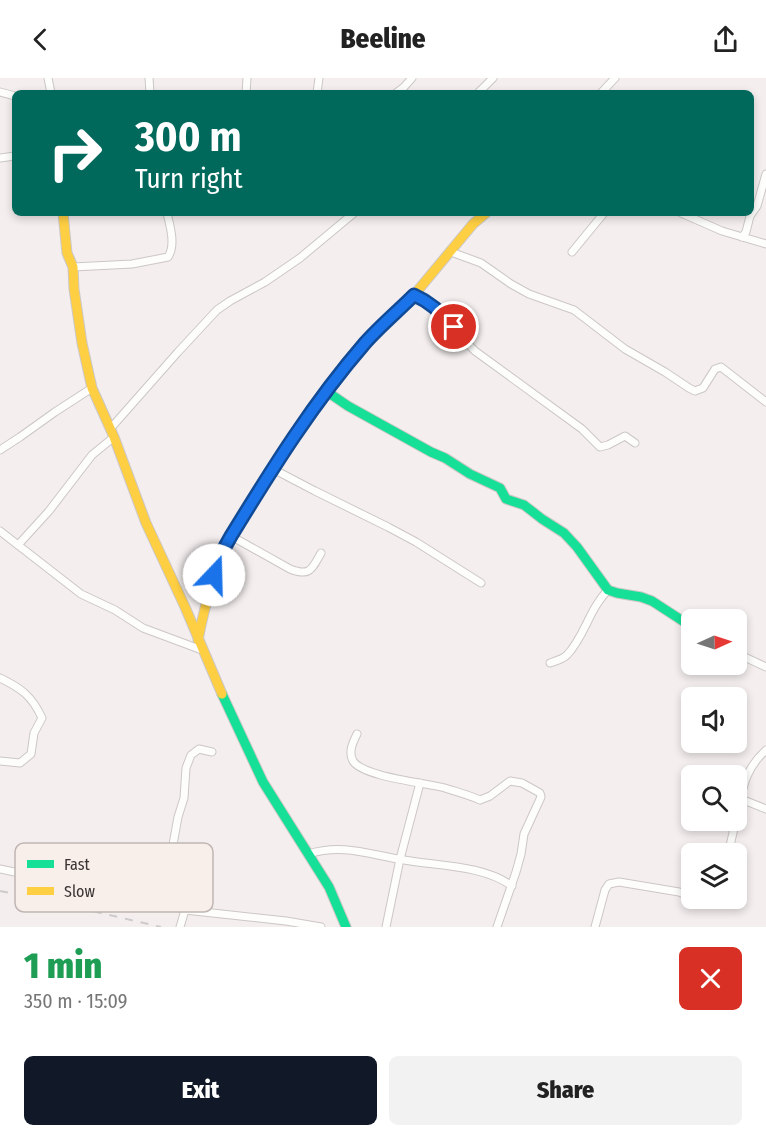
<!DOCTYPE html>
<meta charset="utf-8">
<style>
body{margin:0;font-family:"Fira Sans Condensed",sans-serif;background:#f2f2f2;color:#222;height:100vh;display:flex;flex-direction:column;font-size:22px;white-space:nowrap}
*{box-sizing:border-box;margin:0}
p{font-size:20px;color:#767676}
.icon{flex:none;width:33px;height:33px;fill:none;stroke:currentColor;stroke-width:2;stroke-linecap:round;stroke-linejoin:round}
.map{position:relative;height:849px;overflow:hidden}
.sheet{display:flex;flex-direction:column;background:#fff;flex:1}
.sheet>*{flex:none}
.top-card{position:absolute;left:12px;top:12px;width:742px;height:126px;border-radius:9px;box-shadow:0 3px 9px #0003;background:#00695c;color:#fff;overflow:hidden}
.needle{width:39px;rotate:87deg}
.fabs{position:absolute;left:681px;top:531px;display:grid;gap:12px}
.fabs a{display:grid;place-items:center;width:66px;height:66px;border-radius:9px;background:#fff;box-shadow:0 3px 9px #0003;font-size:30px}
.pin{position:absolute;display:grid;place-items:center;width:51px;height:51px;color:#fff;margin:-26px;border:3px solid #fff;border-radius:50%;box-shadow:0 2px 6px #0007}
.me{position:absolute;width:66px;margin:-33px;rotate:21deg;stroke-linejoin:round;filter:drop-shadow(0 0 4px #0008)}
.turn{display:flex;align-items:center;gap:21px;height:126px;padding:0 24px;font-size:27px}
.turn .icon{width:78px;height:78px;stroke-width:2.5}
.turn b{display:block;font-size:42px;line-height:51px}
.round{display:grid;place-items:center;flex:none;width:63px;height:63px;border-radius:9px;background:#f2f2f2}
.headline{display:flex;align-items:center;justify-content:space-between;height:102px;padding:0 24px}
h1{font-size:36px;font-weight:800;line-height:45px;color:#1e9e55}
.primary-button{display:flex;gap:12px;margin-top:auto;padding:12px 24px}
.primary-button a{flex:1;height:69px;border-radius:9px;background:#111827;color:#fff;font-size:24px;font-weight:800;line-height:69px;text-align:center}
.primary-button a+a{background:#f2f2f2;color:#222}
header{display:flex;justify-content:space-between;align-items:center;height:78px;padding:0 24px;background:#fff;font-size:27px;font-weight:800}
.map>svg:first-child{display:block}
.lines{fill:none;stroke-linecap:round;stroke-linejoin:round}
.street-casing{stroke:#ccc7c6;stroke-width:9}
.fast-casing{stroke:#ccc7c6;stroke-width:11}
.slow-casing{stroke:#ccc7c6;stroke-width:11}
.street{stroke:#fdfdfc;stroke-width:7}
.fast{stroke:#16e098;stroke-width:9}
.slow{stroke:#ffcf43;stroke-width:9}
.rail{stroke:#cccaca;stroke-width:2;stroke-dasharray:8 8;stroke-linecap:butt}
.route-casing{stroke:#114b97;stroke-width:15}
.route{stroke:#1a73e8;stroke-width:10}
.key{fill:#f8eeea;stroke:#bfb6b3;stroke-width:1.5}
.key-label{font-size:16px;fill:#393534}
</style>
<header><svg class="icon" aria-label="back" viewBox="0 0 24 24"><path d="M15 5l-7 7 7 7"/></svg>Beeline<svg class="icon" aria-label="share" viewBox="0 0 24 24"><path d="M12 15V3M7 8l5-5 5 5M5 13v7h14v-7"/></svg></header>
<div class="map">
<svg width="766" height="849" viewBox="0 0 766 849">
<rect width="100%" height="100%" fill="#f4efee"/>
<g class="lines">
<g class="street-casing">
<g id="street">
<polyline points="48,0 51,15"/>
<polyline points="149,0 150,15"/>
<polyline points="0,14 15,18"/>
<polyline points="246,15 247,0"/>
<polyline points="317,15 319,0"/>
<polyline points="396,15 404,9 412,0"/>
<polyline points="478,15 493,0"/>
<polyline points="601,15 615,0"/>
<polyline points="0,80 15,78"/>
<polyline points="681,135 722,153 766,166"/>
<polyline points="742,159 746,154 750,138 757,128 766,96"/>
<polyline points="451,174 481,185 511,206 529,216 574,232 625,271 665,294 689,310 695,313 703,310 715,291 721,289 766,324"/>
<polyline points="572,174 604,135"/>
<path d="M73 189 132 186 168 179C176 167 170 148 167 135"/>
<polyline points="414,217 426,223 445,239 459,257 475,273 582,351 600,369 608,367 625,358 635,365"/>
<polyline points="110,351 178,274 217,232 230,223 265,204 300,180 354,135"/>
<polyline points="0,372 20,359 55,334 92,310"/>
<polyline points="273,391 315,413 388,449 416,464 481,505"/>
<polyline points="0,453 81,516 115,532 143,550 202,572"/>
<path d="M231 458 290 491C310 499 312 491 321 475"/>
<polyline points="18,467 49,433 92,377 114,359"/>
<polyline points="736,575 766,589"/>
<path d="M550 585C556 583 563 581 567 577 585 558 589 531 608 512"/>
<path d="M0 600C21 610 32 618 42 640L34 655 31 676 20 685 0 683"/>
<path d="M357 656C353 664 348 674 353 683 363 699 427 705 445 710 457 714 469 717 480 722L490 718 510 703 522 705 540 715 541 719 524 756 521 776 516 794 497 849"/>
<polyline points="741,721 766,731"/>
<path d="M736 740C743 712 743 693 766 672"/>
<path d="M308 776C344 765 370 777 404 782 438 788 483 787 512 808"/>
<polyline points="728,776 736,742"/>
<polyline points="0,791 47,801 142,813 185,832 286,843 321,849"/>
<polyline points="155,818 172,772 178,739 184,720 186,690 191,677 199,671 212,674"/>
<polyline points="699,820 705,822 714,820"/>
<polyline points="180,849 185,832"/>
<polyline points="386,849 400,781 420,705"/>
<polyline points="595,849 605,812 609,806 619,804 679,814 692,819"/>
</g>
</g>
<g class="fast-casing">
<g id="fast">
<polyline points="326,313 348,328 431,374 445,380 470,396 500,410 506,421 524,427 542,441 564,455 577,469 608,512 617,515 641,519 652,523 692,549"/>
<polyline points="222,616 263,704 329,809 346,849"/>
</g>
</g>
<g class="slow-casing">
<g id="slow">
<polyline points="63,135 67,175 73,189 74,211 82,265 92,310 114,359 146,445 185,529 222,616"/>
<path d="M198 562C205 526 214 491 231 458L301 347 340 295 367 263 414 217 473 146 486 135"/>
</g>
</g>
<use href="#street" class="street"/>
<use href="#fast" class="fast"/>
<use href="#slow" class="slow"/>
<polyline class="rail" points="0,813 32,819 161,849"/>
</g>
<g class="lines">
<g class="route-casing">
<path id="route" d="M214 497 221 476 231 458C272 391 313 325 365 265 380 248 398 233 414 217 430 224 443 236 454 249"/>
</g>
<use href="#route" class="route"/>
</g>
<rect x="15" y="765" width="198" height="69" rx="9" class="key"/>
<rect x="27" y="782" width="27" height="8" fill="#16e098"/>
<rect x="27" y="809" width="27" height="8" fill="#ffcf43"/>
<g class="key-label">
<text x="64" y="792">Fast</text>
<text x="64" y="819">Slow</text>
</g>
</svg>
<div class="fabs">
<a><svg class="needle" viewBox="-14 -14 28 28"><path d="M0-13l5 13h-10z" fill="#e53935"/><path d="M0 13l5-13h-10z" fill="#767676"/></svg></a>
<a><svg class="icon" aria-label="sound" viewBox="0 0 24 24"><path d="M4 9h4l5-4v14l-5-4H4zM17 9q2 3 0 6"/></svg></a>
<a><svg class="icon" aria-label="search" viewBox="0 0 24 24"><circle cx="10" cy="10" r="6"/><path d="M15 15l6 6"/></svg></a>
<a><svg class="icon" aria-label="layers" viewBox="0 0 24 24"><path d="M12 4l9 5-9 5-9-5zM3 14l9 5 9-5"/></svg></a>
</div>
<div class="pin" style="left:454px;top:249px;background:#d93025"><svg class="icon" aria-label="arrive" viewBox="0 0 24 24"><path d="M6 21V4h12l-3 4 3 4H6"/></svg></div>
<svg class="me" style="left:214px;top:497px" viewBox="-20 -20 40 40"><circle r="19" fill="#fff"/><path d="M0-13L10 11 0 6-10 11z" fill="#1a73e8"/></svg>
<div class="top-card">
<div class="turn"><svg class="icon" aria-label="right" viewBox="0 0 24 24"><path d="M7 20v-9h11M14 6l5 5-5 5"/></svg><div><b>300 m</b>Turn right</div></div>
</div>
</div>
<section class="sheet">
<div class="headline"><div><h1>1 min</h1><p>350 m · 15:09</p></div><a class="round" style="background:#d93025;color:#fff"><svg class="icon" aria-label="close" viewBox="0 0 24 24"><path d="M6 6l12 12M18 6L6 18"/></svg></a></div>
<div class="primary-button"><a>Exit</a><a>Share</a></div>
</section>
